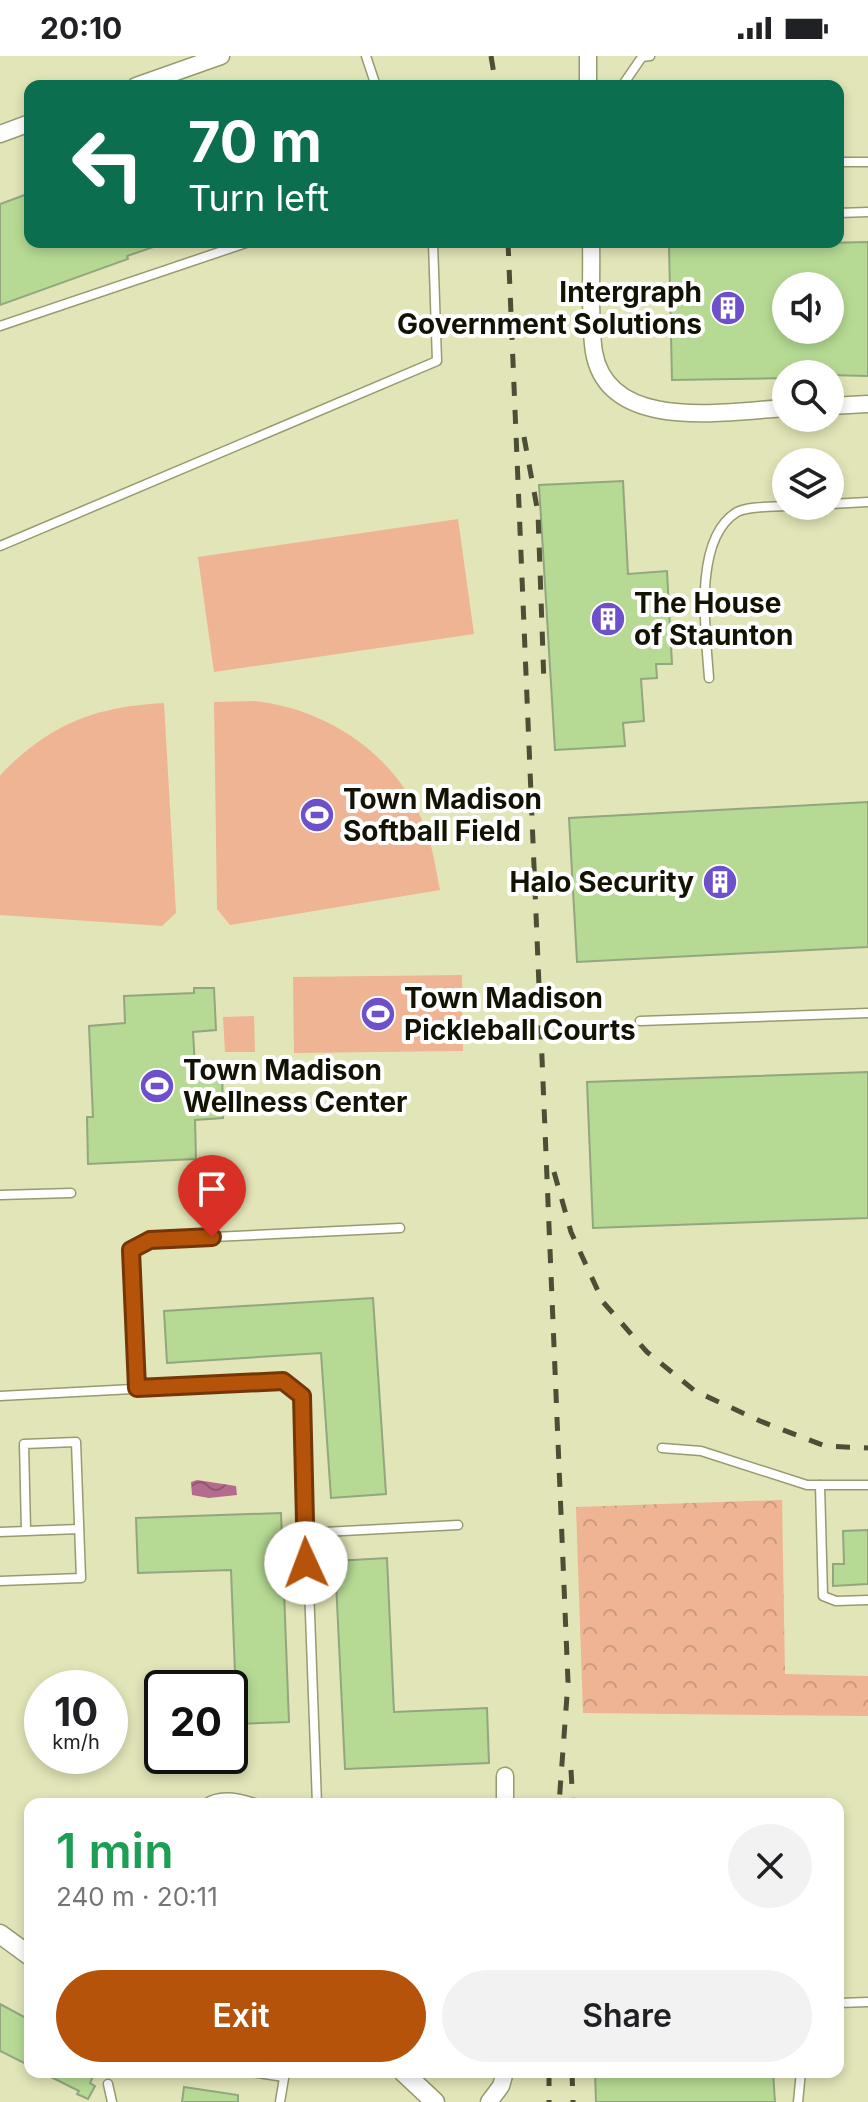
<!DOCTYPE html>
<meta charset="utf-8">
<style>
body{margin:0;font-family:Inter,sans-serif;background:#f2f2f2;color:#202124;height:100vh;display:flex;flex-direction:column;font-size:30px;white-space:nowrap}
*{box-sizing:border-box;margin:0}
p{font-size:26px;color:#757577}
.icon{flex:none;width:44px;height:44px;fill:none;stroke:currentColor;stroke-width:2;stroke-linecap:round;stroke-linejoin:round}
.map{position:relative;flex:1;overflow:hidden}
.details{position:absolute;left:24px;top:1742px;width:820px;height:280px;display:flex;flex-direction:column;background:#fff;border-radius:16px;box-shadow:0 4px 12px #0003}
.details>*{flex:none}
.guide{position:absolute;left:24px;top:24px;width:820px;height:168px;border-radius:16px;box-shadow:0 4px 12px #0003;background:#0b6e4f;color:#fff;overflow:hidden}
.buttons{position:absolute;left:772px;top:216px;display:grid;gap:16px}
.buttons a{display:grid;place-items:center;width:72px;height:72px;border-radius:50%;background:#fff;box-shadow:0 4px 12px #0003;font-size:40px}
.speed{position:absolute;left:24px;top:1614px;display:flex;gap:16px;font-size:40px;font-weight:700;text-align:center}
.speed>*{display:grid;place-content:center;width:104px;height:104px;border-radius:50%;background:#fff;box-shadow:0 4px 12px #0003;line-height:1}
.speed small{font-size:20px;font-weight:400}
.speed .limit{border:4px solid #111;border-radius:12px;background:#fff;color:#111}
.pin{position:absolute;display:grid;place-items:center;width:68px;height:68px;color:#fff;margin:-82px -34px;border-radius:50% 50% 50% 0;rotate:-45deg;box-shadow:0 0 8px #0007}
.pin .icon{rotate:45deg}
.me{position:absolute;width:88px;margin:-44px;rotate:358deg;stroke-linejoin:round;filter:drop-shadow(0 0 6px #0008)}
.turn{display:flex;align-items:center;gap:28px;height:168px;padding:0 32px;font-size:36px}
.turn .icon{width:104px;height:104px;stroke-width:2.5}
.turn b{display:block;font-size:56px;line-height:68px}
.round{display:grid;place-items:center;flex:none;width:84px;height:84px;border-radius:42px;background:#f2f2f2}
.head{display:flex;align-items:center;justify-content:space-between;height:136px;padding:0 32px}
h1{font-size:48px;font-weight:600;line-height:60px;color:#1e9e55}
.action{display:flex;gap:16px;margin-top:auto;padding:16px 32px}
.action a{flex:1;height:92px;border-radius:48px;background:#b45309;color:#fff;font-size:32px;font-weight:600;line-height:92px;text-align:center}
.action a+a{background:#f2f2f2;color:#202124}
.status{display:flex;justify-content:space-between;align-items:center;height:56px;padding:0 40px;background:#fff;direction:ltr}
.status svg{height:22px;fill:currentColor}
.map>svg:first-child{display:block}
.forest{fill:url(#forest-crowns)}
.pitch{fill:#efb494}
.water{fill:url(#water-waves)}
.building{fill:#b6da93;stroke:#92a67f;stroke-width:2;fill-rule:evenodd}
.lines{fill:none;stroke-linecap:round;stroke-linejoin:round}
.service-casing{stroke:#989a6f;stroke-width:11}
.minor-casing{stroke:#989a6f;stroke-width:19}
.tertiary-casing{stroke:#989a6f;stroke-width:21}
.path{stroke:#969875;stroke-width:3;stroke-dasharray:6 6;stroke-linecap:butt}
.service{stroke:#fff;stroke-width:8}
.minor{stroke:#fff;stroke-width:16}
.tertiary{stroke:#fff;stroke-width:18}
.rail{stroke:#4c4e35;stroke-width:5;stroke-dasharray:14 14;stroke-linecap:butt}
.route-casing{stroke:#753606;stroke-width:20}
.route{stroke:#b45309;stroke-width:14}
.labels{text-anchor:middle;stroke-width:8;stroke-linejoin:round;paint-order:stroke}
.poi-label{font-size:28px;font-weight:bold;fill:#121303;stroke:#fff;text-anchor:start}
</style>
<div class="status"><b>20:10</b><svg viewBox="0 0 49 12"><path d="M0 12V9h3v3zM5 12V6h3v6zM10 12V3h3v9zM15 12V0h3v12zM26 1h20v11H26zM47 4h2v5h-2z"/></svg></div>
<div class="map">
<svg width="868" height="2046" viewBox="0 0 868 2046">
<defs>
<pattern id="forest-crowns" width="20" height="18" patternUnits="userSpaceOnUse" patternTransform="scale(2)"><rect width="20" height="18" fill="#efb494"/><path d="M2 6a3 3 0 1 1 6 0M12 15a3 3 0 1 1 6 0" fill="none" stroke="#cc9a7e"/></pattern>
<pattern id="water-waves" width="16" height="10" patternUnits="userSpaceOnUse" patternTransform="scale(2)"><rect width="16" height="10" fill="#b46b8e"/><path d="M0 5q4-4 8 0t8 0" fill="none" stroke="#915772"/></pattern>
</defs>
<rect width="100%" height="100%" fill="#e2e5b7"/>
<polygon class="forest" points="782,1444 785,1618 868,1620 868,1660 583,1657 576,1451"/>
<g class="pitch">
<polygon points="458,463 474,578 214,616 198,501"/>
<path d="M254 645C330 653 399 701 426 774 433 793 436 814 440 834L230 869 217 853 214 646Z"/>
<path d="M164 647 176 857 162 870 0 859V720L5 714C54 666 96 651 164 647Z"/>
<polygon points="462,919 463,995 294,997 293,921"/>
<polygon points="254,960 255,996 225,996 223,961"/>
</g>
<polygon class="water" points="197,1424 236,1430 237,1439 209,1442 192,1439 191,1426"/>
<g class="building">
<polygon points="30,137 30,186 162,188 127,200 128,203 0,249 0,148"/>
<path d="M868 186V320L786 318V322L672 324 669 190ZM786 230H830V274H786Z"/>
<polygon points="623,425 628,518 667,515 672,608 656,608 657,622 641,623 644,665 623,667 625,690 555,694 539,429"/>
<polygon points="868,746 868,891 577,906 569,762"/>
<polygon points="194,932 214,932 216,974 193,976 195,1011 222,1011 223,1062 195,1064 196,1103 88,1108 87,1061 93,1061 89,970 125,967 124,940 194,937"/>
<polygon points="868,1016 868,1162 593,1172 587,1026"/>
<polygon points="373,1242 386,1438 331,1442 321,1297 167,1307 164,1255"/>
<polygon points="281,1457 289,1666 237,1668 231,1514 138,1517 136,1462"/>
<polygon points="868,1474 868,1528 833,1530 833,1508 844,1508 843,1475"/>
<polygon points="387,1502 394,1656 487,1652 489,1707 345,1713 335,1505"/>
<polygon points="0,1948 30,1964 30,2010 0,1995"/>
<polygon points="41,2016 95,2016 90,2027 95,2030 88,2043 77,2038 79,2035"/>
<polygon points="595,2016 773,2016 775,2046 596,2046"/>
<polygon points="184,2031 238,2039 238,2046 182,2046"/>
</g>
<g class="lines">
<g class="service-casing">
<g id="service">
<polyline points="366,0 376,30"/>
<polyline points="622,30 642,1 650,0"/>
<polyline points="838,106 868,106"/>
<polyline points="838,157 868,156"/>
<polyline points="0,270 249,186"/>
<polyline points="830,448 868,446"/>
<polyline points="0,490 437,305 433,186"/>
<path d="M709 622C706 578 692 483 737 456 748 450 772 451 786 450"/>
<polyline points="640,965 868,957"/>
<polyline points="0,1139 71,1137"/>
<polyline points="137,1332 131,1194 150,1184 400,1172"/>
<polyline points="0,1340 283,1325 302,1340 317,1748"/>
<polyline points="662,1392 701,1395 807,1429 868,1429"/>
<polyline points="820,1429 823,1540 836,1545 868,1544"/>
<polyline points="0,1476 79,1473"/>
<polyline points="305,1477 458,1469"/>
<polyline points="0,1525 81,1522 76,1386 24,1388 26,1474"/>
<path d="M205 1748C220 1737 241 1742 257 1748"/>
<polyline points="838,1947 868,1946"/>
<polyline points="251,2016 284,2021"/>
<polyline points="108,2028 112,2046"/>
<polyline points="280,2046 285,2016"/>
<polyline points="798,2046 801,2016"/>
</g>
</g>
<g class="minor-casing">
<g id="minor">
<polyline points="588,0 588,30"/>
<polyline points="136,30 221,0"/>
<polyline points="0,78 30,67"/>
<path d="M591 186C592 219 589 265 594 296 608 378 728 355 786 352"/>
<polyline points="830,350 868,348"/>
<polyline points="505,1748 505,1720"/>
<polyline points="489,2046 501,2030 505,2016"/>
</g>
</g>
<g class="tertiary-casing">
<g id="tertiary">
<polyline points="0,1878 30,1900"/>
<polyline points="403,2016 435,2046"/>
</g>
</g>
<g class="path">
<polyline points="695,186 695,190"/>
<polyline points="814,186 814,187"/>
</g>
<use href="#service" class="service"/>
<use href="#minor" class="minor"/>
<use href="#tertiary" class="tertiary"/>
<g class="rail">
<polyline points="491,0 496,30"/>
<polyline points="508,186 568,1626 559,1748"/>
<polyline points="524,381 538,457 544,628"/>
<polyline points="554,1116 571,1176 603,1246 647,1296 695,1335 760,1365 825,1390 868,1392"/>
<polyline points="571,1714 573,1748"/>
<polyline points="549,2016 549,2046"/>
<polyline points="572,2016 573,2046"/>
</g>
</g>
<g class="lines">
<g class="route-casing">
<polyline id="route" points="212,1181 150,1184 131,1194 137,1332 283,1325 302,1340 306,1507"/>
</g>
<use href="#route" class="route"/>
</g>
<defs>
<g id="building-disc" transform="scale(1.8)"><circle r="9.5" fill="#6e51ca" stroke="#fff"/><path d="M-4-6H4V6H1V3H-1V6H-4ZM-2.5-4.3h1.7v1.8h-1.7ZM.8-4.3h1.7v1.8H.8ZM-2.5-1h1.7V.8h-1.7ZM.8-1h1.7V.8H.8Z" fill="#fff"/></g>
<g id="stadium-disc" transform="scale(1.8)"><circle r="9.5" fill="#6e51ca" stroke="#fff"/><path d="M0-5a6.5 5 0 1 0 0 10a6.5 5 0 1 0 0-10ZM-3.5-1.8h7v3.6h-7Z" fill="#fff"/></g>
</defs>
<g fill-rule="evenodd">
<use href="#building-disc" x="728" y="252"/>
<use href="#building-disc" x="608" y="563"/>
<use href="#stadium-disc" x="317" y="759"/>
<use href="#building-disc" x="720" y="826"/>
<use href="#stadium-disc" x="378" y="958"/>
<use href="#stadium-disc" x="157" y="1030"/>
</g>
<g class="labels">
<g class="poi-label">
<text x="702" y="246" text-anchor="end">Intergraph<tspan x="702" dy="32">Government Solutions</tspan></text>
<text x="634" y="557">The House<tspan x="634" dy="32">of Staunton</tspan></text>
<text x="343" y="753">Town Madison<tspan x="343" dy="32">Softball Field</tspan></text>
<text x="694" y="836" text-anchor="end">Halo Security</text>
<text x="404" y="952">Town Madison<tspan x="404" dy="32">Pickleball Courts</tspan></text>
<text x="183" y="1024">Town Madison<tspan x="183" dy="32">Wellness Center</tspan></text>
</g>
</g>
</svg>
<div class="buttons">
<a><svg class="icon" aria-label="sound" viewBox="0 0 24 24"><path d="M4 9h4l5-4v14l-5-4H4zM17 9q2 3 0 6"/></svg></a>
<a><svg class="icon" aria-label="search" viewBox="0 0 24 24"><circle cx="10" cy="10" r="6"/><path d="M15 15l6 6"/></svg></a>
<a><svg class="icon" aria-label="layers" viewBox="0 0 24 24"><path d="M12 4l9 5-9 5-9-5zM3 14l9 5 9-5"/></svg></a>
</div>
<div class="speed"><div>10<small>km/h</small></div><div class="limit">20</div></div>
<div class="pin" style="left:212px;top:1181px;background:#d93025"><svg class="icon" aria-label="arrive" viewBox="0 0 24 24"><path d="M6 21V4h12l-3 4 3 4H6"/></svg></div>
<svg class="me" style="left:306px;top:1507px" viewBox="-20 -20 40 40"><circle r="19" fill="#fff"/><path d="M0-13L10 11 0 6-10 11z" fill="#b45309"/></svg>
<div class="guide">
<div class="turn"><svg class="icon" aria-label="left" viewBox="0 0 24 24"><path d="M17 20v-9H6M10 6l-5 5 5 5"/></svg><div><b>70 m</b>Turn left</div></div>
</div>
<section class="details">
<div class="head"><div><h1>1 min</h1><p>240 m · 20:11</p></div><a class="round"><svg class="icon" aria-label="close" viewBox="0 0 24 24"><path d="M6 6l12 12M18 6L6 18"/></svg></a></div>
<div class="action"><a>Exit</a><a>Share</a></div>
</section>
</div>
